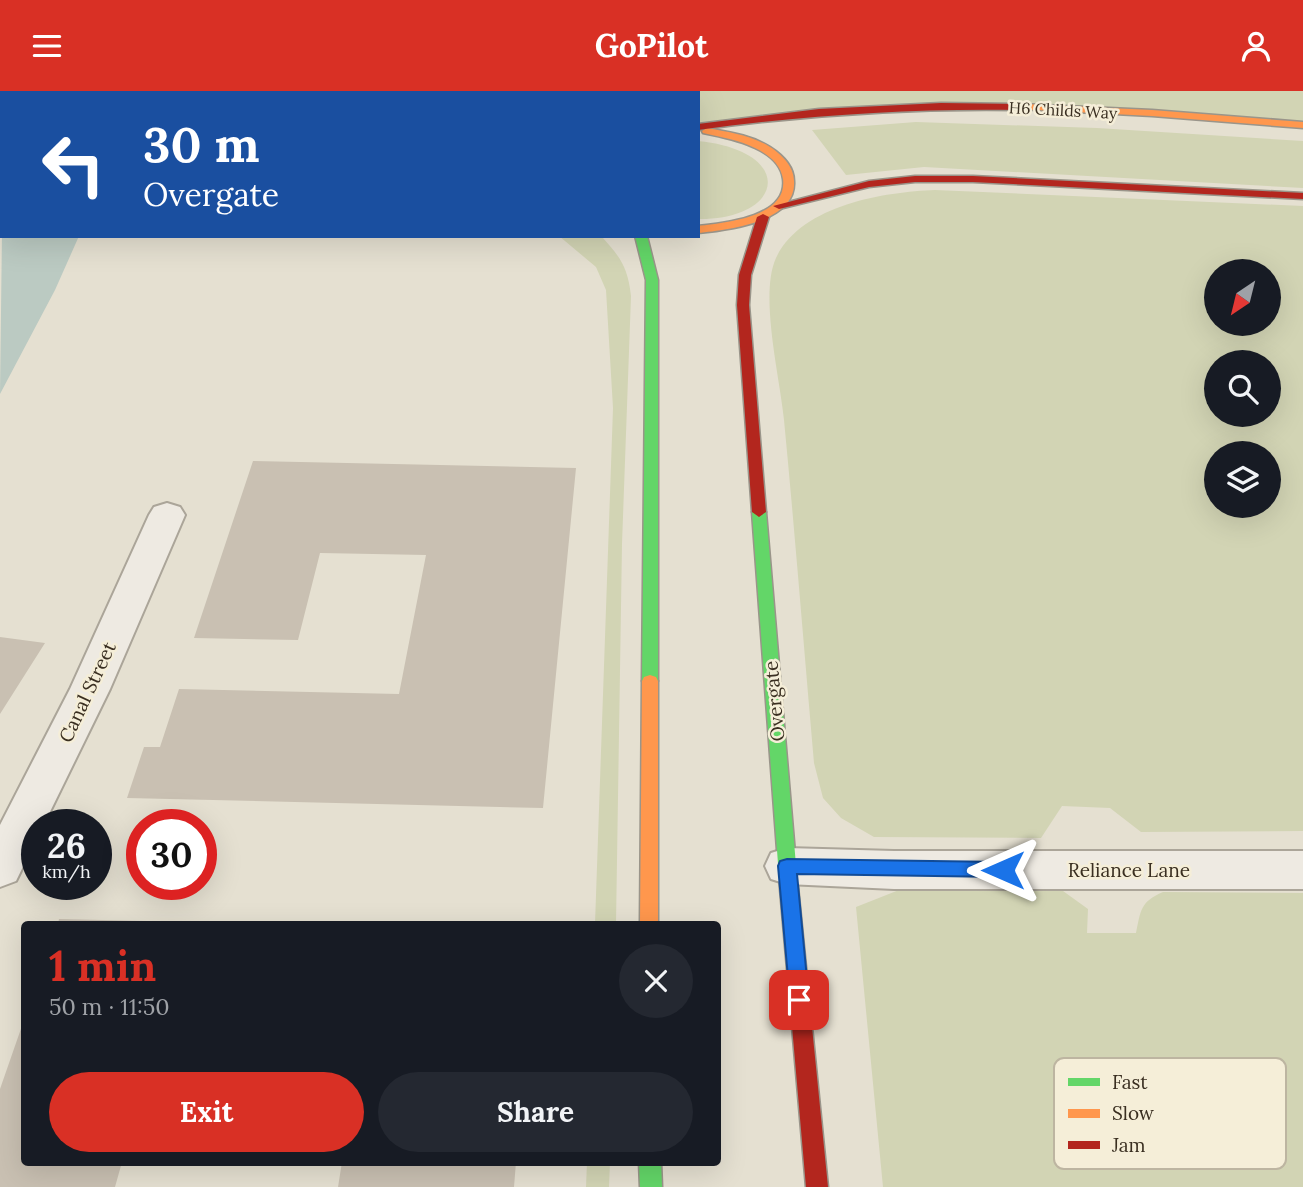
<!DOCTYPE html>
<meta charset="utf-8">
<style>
body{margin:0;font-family:Lora,serif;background:#242831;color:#f1f3f6;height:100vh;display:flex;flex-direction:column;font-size:26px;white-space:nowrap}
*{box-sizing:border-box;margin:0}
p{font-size:23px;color:#9ea1a6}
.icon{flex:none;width:38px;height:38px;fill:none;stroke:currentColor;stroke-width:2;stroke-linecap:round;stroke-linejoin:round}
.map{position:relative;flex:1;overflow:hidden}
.panel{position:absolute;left:21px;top:830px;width:700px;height:245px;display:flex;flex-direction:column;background:#171b24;border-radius:7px;box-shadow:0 7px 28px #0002}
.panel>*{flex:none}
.banner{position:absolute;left:0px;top:0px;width:700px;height:147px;box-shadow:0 7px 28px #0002;background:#1a4fa0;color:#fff;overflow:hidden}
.needle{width:46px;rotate:215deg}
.tools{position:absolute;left:1204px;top:168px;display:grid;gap:14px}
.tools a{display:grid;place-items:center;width:77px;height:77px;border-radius:50%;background:#171b24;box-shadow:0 7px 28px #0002;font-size:35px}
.speed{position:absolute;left:21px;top:718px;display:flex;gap:14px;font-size:35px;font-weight:700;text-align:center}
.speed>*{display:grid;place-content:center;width:91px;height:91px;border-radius:50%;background:#171b24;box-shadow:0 7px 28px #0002;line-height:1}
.speed small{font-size:18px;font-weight:400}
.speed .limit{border:10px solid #d22;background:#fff;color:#111}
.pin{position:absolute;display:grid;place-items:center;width:60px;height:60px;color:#fff;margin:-30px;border-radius:14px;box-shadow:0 4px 10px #0006}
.me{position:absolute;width:77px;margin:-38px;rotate:270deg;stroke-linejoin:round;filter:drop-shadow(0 0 5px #0008)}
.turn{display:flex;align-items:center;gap:24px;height:147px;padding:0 28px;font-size:32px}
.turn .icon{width:91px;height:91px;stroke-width:2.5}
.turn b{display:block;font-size:49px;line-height:60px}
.round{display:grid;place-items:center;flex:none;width:74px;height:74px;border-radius:37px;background:#242831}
.summary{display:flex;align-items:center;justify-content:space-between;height:119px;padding:0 28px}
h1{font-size:42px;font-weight:700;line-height:52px;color:#d93025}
.cta{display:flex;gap:14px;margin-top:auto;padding:14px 28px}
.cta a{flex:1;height:80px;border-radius:42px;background:#d93025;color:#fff;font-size:28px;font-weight:700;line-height:80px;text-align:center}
.cta a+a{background:#242831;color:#f1f3f6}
header{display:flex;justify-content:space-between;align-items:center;height:91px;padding:0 28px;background:#d93025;color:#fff;font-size:32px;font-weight:700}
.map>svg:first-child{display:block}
.green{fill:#d2d4b4;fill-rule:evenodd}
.water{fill:#bbcac2}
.building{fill:#c9c0b2}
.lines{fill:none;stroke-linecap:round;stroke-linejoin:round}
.street-casing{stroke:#aba599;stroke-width:4}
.fast-casing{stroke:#9a958a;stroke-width:3}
.slow-casing{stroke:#9a958a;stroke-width:3}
.jam-casing{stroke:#9a958a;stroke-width:3}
.path{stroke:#c6c2b9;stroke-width:3.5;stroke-dasharray:3.5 2.5;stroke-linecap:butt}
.street{fill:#eeeae2;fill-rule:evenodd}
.fast{fill:#63d668;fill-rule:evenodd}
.slow{fill:#ff974d;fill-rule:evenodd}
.jam{fill:#b3261e;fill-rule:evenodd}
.route{fill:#1a73e8;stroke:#114b97;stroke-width:2}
.labels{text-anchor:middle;stroke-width:5;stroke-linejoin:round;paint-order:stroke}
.far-street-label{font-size:16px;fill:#3a2f21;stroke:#f5eed8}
.street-label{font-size:19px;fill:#3a2f21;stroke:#f5eed8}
.key{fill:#f5eed8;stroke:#bdb5a1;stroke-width:2}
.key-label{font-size:19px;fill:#3a2f21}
</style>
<header><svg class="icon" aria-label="menu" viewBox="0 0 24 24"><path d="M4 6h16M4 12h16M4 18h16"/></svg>GoPilot<svg class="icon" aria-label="person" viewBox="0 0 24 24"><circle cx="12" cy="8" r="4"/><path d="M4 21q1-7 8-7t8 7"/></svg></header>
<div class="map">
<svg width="1303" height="1096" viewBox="0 0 1303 1096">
<rect width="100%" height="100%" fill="#e5e0d1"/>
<!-- green -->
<path class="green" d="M113,0h1190v34l-342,-20 -263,22v-34z
M916,31l181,6 206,13v47l-379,-21 -78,8 -34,-45z
M698,50c99,10 87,79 0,78z
M935,99l368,16v625l-162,1 -31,-24 -48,-2 -21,32 -167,-1 -33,-19 -18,-20 -9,-35c-10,-114 -19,-229 -30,-343 -4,-42 -25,-125 -8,-162 25,-53 108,-66 159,-68zM1216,180h53v53h-53zM1216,271h53v53h-53zM1216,362h53v53h-53z
M559,145l44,2c18,20 25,30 28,58l-9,248 -6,380h-21l18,-516 -7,-118 -10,-23z
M948,794l115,6 25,18 -1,24h49c5,-23 4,-31 27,-41l140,1v294h-420l-27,-280 43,-17z
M587,1071h23l-1,25h-23z"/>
<!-- water -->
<path class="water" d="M2,140v5h77l-24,54 -55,104z"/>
<!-- building -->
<path class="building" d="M253,370l323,7 -33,340 -416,-10 17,-51h16l19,-58 220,5 27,-139 -106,-2 -22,87 -104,-2z
M0,546l45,6 -45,71z
M59,828l131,3v2h-132z
M24,929v142h98l-7,25h-115v-98z
M342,1071h174l-2,25h-176z"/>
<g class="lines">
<defs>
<path id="street" d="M167,412l13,4 5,8 -75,174 -66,135h-7v14l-21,43 -16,6v-62l70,-136 79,-174 5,-8z
M787,757l107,3h409v38h-409l-107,-5 -16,-5 -6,-13 6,-13z"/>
<path id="fast" d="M635,145h12l11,44v401l-2,4h-12l-2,-4 4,-401z
M759,416l7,5 31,365 -3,5 -6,3 -6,-3 -3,-5 -27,-365z
M639,1071h22l1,25h-22z"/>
<path id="slow" d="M1022,13l130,6 151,12v6l-151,-12 -134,-7v-4z
M707,37c21,4 44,7 63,19 11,7 24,19 24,34 3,41 -66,49 -96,52v-7c27,-3 90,-9 85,-47 -2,-15 -15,-25 -28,-31 -16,-8 -34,-11 -52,-15l-1,-2z
M650,584l6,2 2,4v243h-18l2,-243 2,-4z"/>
<path id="jam" d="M941,12l81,1 5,3 -5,3c-109,-2 -216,5 -324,20v-6l121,-15z
M0,40h2v6h-2z
M915,85h58l330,17v6l-330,-17h-58l-46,5 -90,22 -6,-3 96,-25z
M0,99h2v6h-2z
M763,123l6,3 -18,58 -2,30 17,207 -7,5 -7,-5 -15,-207 2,-30 18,-58z
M788,778l6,3 3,5 31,310h-22l-27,-310 3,-5z"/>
</defs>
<!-- street casing -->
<use href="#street" class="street-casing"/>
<!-- fast casing -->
<use href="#fast" class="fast-casing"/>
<!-- slow casing -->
<use href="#slow" class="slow-casing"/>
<!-- jam casing -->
<use href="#jam" class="jam-casing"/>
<!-- path -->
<path class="path" d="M332,2l15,-2"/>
<!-- street -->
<use href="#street" class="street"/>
<!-- fast -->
<use href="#fast" class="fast"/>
<!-- slow -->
<use href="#slow" class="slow"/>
<!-- jam -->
<use href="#jam" class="jam"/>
</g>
<!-- route -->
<path class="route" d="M787,768l216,3 7,2 2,6 -2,5 -7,2 -206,-3 12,126 -3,6 -7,3 -7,-3 -2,-6 -12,-134 2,-5z"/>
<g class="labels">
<!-- far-street labels -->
<g class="far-street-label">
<text transform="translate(1063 19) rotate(3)" y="6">H6 Childs Way</text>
</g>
<!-- street labels -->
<g class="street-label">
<text transform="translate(87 601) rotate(-65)" y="7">Canal Street</text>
<text transform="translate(774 610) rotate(-95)" y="7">Overgate</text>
<text x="1129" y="786">Reliance Lane</text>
</g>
</g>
<!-- legend -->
<rect x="1054" y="967" width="232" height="111" rx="10" class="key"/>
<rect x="1068" y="987" width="32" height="8" fill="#63d668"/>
<rect x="1068" y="1018" width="32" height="9" fill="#ff974d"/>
<rect x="1068" y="1050" width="32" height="8" fill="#b3261e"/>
<g class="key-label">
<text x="1112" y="998">Fast</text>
<text x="1112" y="1029">Slow</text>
<text x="1112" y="1061">Jam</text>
</g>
</svg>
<div class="tools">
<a><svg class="needle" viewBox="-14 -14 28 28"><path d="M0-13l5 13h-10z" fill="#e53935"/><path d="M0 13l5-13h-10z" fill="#9ea1a6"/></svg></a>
<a><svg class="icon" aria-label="search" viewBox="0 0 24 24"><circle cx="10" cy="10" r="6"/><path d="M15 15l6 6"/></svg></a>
<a><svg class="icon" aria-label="layers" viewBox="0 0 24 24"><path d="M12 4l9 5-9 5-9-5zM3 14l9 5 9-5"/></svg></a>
</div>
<div class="speed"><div>26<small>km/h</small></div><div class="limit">30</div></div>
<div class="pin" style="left:799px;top:909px;background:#d93025"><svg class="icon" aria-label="arrive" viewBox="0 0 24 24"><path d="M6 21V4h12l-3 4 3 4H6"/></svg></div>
<svg class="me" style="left:1003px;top:779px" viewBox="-20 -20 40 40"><path d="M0-17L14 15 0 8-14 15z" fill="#1a73e8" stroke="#fff" stroke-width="4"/></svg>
<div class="banner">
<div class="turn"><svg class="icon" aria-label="left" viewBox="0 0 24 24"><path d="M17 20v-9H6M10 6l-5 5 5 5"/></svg><div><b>30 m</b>Overgate</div></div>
</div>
<section class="panel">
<div class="summary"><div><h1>1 min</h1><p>50 m · 11:50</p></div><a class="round"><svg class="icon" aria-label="close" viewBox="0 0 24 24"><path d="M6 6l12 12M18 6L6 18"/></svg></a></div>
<div class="cta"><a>Exit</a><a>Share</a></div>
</section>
</div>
